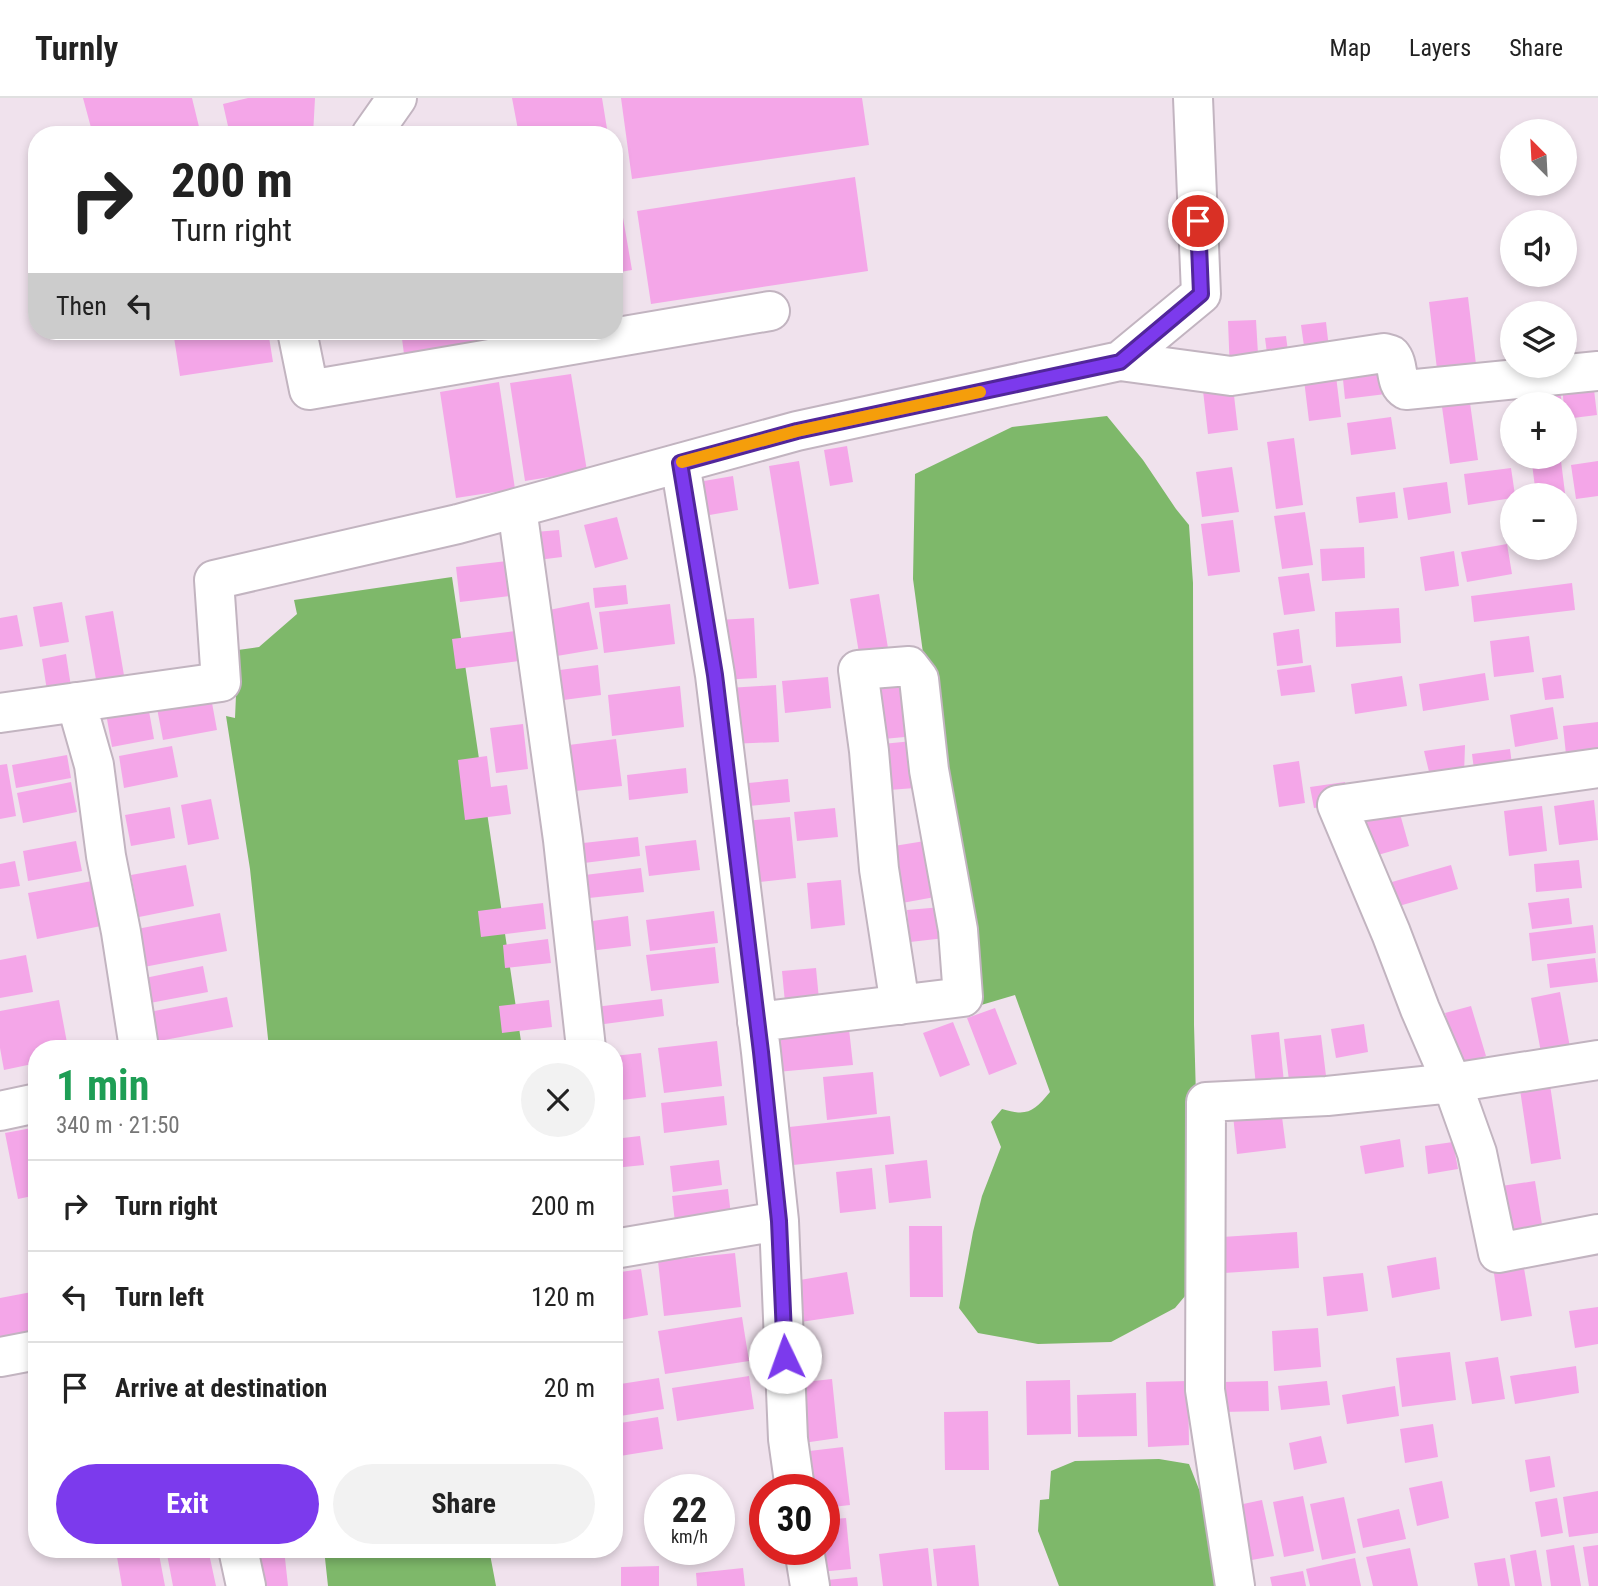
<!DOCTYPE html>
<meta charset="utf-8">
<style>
body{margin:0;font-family:"Roboto Condensed",sans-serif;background:#f2f2f2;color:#222;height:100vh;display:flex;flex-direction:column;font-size:26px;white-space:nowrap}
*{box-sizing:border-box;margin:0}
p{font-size:23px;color:#767676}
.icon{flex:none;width:38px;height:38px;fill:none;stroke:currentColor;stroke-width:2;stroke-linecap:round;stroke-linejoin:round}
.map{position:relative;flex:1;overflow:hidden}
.panel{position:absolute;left:28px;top:942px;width:595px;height:518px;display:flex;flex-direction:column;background:#fff;border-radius:28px;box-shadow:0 4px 10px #0003}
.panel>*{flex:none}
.top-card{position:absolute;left:28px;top:28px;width:595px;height:214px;border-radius:28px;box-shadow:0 4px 10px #0003;background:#fff;color:#222;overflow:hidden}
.needle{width:46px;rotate:336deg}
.buttons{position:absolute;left:1500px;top:21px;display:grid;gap:14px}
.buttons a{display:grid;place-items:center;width:77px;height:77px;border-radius:50%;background:#fff;box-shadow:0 4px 10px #0003;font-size:35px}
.speed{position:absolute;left:644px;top:1376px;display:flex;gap:14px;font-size:35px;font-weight:700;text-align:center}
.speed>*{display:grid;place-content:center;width:91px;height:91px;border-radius:50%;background:#fff;box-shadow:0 4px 10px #0003;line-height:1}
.speed small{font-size:18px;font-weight:400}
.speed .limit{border:10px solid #d22;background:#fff;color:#111}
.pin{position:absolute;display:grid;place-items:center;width:60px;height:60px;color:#fff;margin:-30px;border:4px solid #fff;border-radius:50%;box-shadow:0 2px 7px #0007}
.me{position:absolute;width:77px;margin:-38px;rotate:357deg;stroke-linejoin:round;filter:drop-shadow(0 0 5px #0008)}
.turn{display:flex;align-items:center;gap:24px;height:147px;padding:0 28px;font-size:32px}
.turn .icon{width:91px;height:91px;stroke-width:2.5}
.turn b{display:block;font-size:49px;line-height:60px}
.then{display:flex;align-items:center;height:66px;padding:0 28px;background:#0003;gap:14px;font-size:26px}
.round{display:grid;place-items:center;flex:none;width:74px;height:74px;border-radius:37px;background:#f2f2f2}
.headline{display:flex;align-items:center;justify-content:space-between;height:119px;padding:0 28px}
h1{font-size:42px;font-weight:700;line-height:52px;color:#1e9e55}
.button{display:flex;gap:14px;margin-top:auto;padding:14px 28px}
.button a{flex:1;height:80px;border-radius:42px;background:#7c3aed;color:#fff;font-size:28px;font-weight:700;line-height:80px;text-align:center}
.button a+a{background:#f2f2f2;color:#222}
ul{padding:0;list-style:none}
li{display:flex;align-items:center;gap:21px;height:91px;padding:0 28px;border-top:2px solid #e0e0e0}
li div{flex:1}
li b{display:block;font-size:26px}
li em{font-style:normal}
header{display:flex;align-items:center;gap:42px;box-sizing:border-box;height:98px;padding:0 35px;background:#fff;border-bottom:2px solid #e0e0e0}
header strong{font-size:33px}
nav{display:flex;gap:38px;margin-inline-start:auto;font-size:24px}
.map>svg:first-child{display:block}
.water{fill:#7eb86a}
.building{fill:#f4a6e8}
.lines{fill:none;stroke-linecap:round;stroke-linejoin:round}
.minor-casing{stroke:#c2b4c0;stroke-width:42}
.minor{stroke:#fff;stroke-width:38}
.route-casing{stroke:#51269a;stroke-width:18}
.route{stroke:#7c3aed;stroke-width:12}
.slow{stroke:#f59e0b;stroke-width:12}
</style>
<header>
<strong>Turnly</strong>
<nav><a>Map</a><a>Layers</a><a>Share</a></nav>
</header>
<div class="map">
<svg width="1598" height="1488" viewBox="0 0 1598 1488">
<rect width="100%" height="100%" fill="#f0e2ed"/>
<!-- water -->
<path class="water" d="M1107,318l36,44 33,49 13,16 4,58 1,442 7,252 -26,31 -64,34 -73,2 -60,-11 -19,-25 14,-76 9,-36 19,-49 -10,-25 11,-13c26,8 32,2 48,-17l-35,-97 -44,13 -58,-429 2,-105 97,-47z
M452,479l70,471h-253l-19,-179 -24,-153 9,2 3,-68 21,-3 38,-33 -3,-14z
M1159,1361l30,5 17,43 17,79h-164l-21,-55 2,-31 9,-1 2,-28 24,-10z
M324,1451h165l7,37h-168z"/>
<!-- building -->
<path class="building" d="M83,0h109l9,37h-108z
M248,0h67l-2,37h-83l-7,-31z
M512,0h90l6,37h-89z
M621,0h241l7,47 -237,34z
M502,29l1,8h-35l-1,-2z
M614,79h2l16,93 -18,3z
M855,79l13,94 -217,33 -14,-93z
M1468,199l10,84 -39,5 -10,-84z
M1256,222l3,51 -29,2 -2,-52z
M1326,224l4,35 -24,3 -5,-35z
M173,233h95l5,31 -93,14z
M401,233h141l-137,31z
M1286,238l4,31 -21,2 -4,-31z
M1391,266l3,29 -49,6 -3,-29z
M571,276l16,97 -62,10 -15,-98z
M1336,278l5,41 -32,4 -5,-41z
M1232,280l6,52 -30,4 -6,-52z
M1593,283l4,34 -32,4 -3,-34z
M499,284l16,107 -59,9 -16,-106z
M1559,286l3,20h-38l-1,-16z
M1470,305l8,57 -28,4 -8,-57z
M1391,319l5,32 -45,6 -4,-32z
M1294,340l9,67 -27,4 -9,-67z
M847,348l6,36 -23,4 -6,-36z
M799,363l20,123 -30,5 -20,-123z
M1561,363l4,32 -29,2 -4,-31z
M1598,363v35l-22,3 -5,-34z
M1232,369l7,45 -37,5 -6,-45z
M1511,370l4,27h-3v3l-44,7 -4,-31z
M733,378l5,34 -34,6 -6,-34z
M1447,384l4,31 -43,7 -5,-32z
M1395,394l3,26 -39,5 -3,-26z
M1305,414l8,53 -31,4 -8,-53z
M617,419l11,42 -33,9 -11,-43z
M1233,422l7,52 -32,4 -7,-52z
M559,432l3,27 -24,3 -3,-28z
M1507,446l5,30 -45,8 -6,-30z
M1364,449l1,31 -43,3 -2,-32z
M1454,453l5,35 -34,5 -5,-34z
M507,463l4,35 -51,6 -4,-35z
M1309,475l6,38 -31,4 -6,-38z
M1572,485l3,27 -101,12 -3,-26z
M626,487l2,19 -33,4 -2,-20z
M879,496l11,66 -29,5 -11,-66z
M62,504l7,40 -29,5 -7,-40z
M589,504l9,47 -41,7 -8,-46z
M670,506l5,40 -71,9 -5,-41z
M1399,510l2,35 -65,4 -1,-35z
M113,513l13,76 -28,4 -13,-75z
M17,517l6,31 -23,4v-32z
M754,520l3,60 -36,2 -3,-60z
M1299,531l4,34 -26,3 -4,-33z
M515,533l4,30 -63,8 -4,-30z
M1529,538l5,36 -40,5 -4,-36z
M66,556l6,39 -24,4 -6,-38z
M598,567l3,30 -45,6 -4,-30z
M1311,567l4,27 -34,4 -4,-26z
M1485,575l4,27 -66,11 -4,-27z
M1561,577l3,23 -19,2 -3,-22z
M1402,578l5,30 -52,8 -4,-30z
M828,579l3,31 -46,5 -3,-32z
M910,580l5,58 -42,4 -5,-59z
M776,587l3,57 -49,2 -2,-56z
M680,588l4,41 -72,9 -4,-41z
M210,594l7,38 -54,10 -7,-37z
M147,602l7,39 -42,8 -7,-39z
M1553,609l5,32 -43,8 -5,-32z
M1598,624v38l-31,4 -4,-38z
M523,626l5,45 -32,4 -6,-45z
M616,641l6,47 -56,6 -5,-46z
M923,642l5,47 -52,4 -4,-46z
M1465,647l-1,30 -33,5 -7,-29z
M172,648l6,31 -54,11 -5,-32z
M1510,651l3,23 -38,5 -3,-23z
M67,657l4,23 -55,10 -4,-23z
M487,658l4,31 16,-2 4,29 -46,6 -7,-60z
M1299,663l6,42 -26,4 -6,-42z
M7,666l9,52 -16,3v-54z
M686,670l2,25 -59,7 -2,-25z
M788,681l2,23 -50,5 -2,-23z
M71,684l6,30 -54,11 -6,-30z
M1345,684l3,22 -34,4 -4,-21z
M211,701l8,40 -31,6 -7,-40z
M1594,702l4,40 -39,5 -5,-39z
M1397,705l12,43 -38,11 -12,-42z
M1542,708l5,45 -38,5 -5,-45z
M170,709l5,31 -44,8 -6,-31z
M835,710l3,29 -41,4 -3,-29z
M790,719l6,61 -45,5 -6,-62z
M638,739l2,19 -64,8 -2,-20z
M937,741l9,56 -44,8 -8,-57z
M696,742l4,30 -51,6 -4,-30z
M76,743l6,30 -54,10 -5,-30z
M1579,762l3,28 -46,4 -2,-28z
M15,763l5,25 -20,3v-25z
M186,767l8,41 -55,11 -8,-42z
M1451,767l7,24 -66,19 -7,-24z
M641,770l3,24 -64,7 -3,-23z
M841,782l4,45 -34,4 -4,-46z
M92,783l9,45 -64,13 -9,-46z
M1569,800l3,26 -40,5 -4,-26z
M543,805l3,26 -65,8 -3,-26z
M942,809l3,31 -35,4 -3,-32z
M714,813l4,32 -68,8 -4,-31z
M220,815l7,38 -83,16 -7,-38z
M628,818l3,30 -42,5 -4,-29z
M1593,827l3,28 -64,8 -3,-28z
M548,841l3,24 -46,5 -2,-23z
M715,849l4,36 -68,8 -5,-36z
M26,857l7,37 -33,6v-38z
M1595,860l3,24 -48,6 -3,-24z
M203,868l5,26 -58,11 -5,-25z
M816,870l4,42 -34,3 -4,-42z
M1560,894l11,61 -29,5 -11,-60z
M227,899l6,30 -79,15 -5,-30z
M662,901l2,17 -67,9 -2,-18z
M59,902l9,48h-31v15l-33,7 -4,-22v-37z
M549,902l3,27 -50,6 -3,-27z
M1471,908l15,50 -25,8 -16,-51z
M995,910l22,56 -28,11 -22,-57z
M953,924l17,43 -30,12 -17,-44z
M1364,926l4,28 -32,6 -5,-29z
M849,931l4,36 -76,7 -3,-35z
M1279,934l5,51 -28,3 -5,-51z
M1321,937l6,49 -37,5 -6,-50z
M717,943l5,45 -58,7 -6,-45z
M641,955l5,44 -32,4v-45z
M873,974l4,42 -50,6 -4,-43z
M1549,980l12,81 -30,5 -12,-81z
M724,998l3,29 -63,8 -3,-30z
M1281,1011l5,39 -49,6 -4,-39z
M890,1018l4,38 -110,12 -4,-38z
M37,1029v68l-19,4 -13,-66z
M640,1038l4,29 -30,3v-29z
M1400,1041l4,28 -39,7 -5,-28z
M1453,1044l5,27 -30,5 -3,-28z
M719,1062l3,25 -49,7 -3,-26z
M927,1062l4,38 -42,5 -4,-38z
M872,1070l4,41 -36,4 -4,-41z
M1535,1083l9,56 -41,7 -8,-57z
M728,1091l4,35 -56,7 -4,-35z
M909,1128h33l1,71h-33z
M1297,1134l2,36 -75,5 -2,-36z
M735,1155l6,54 -77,9 -6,-55z
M1436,1159l4,32 -48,9 -5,-32z
M1523,1164l9,54 -31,5 -8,-54z
M641,1171l7,46 -34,6v-48z
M847,1174l7,42 -60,9 -6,-41z
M1363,1175l5,38 -41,5 -4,-39z
M37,1193v41l-37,7v-41z
M1598,1209v37l-23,4 -6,-37z
M742,1219l7,44 -84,13 -7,-43z
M1318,1230l3,39 -47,4 -2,-40z
M1450,1254l6,48 -54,7 -6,-49z
M1498,1259l7,42 -33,5 -7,-42z
M1576,1268l3,27 -64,11 -5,-28z
M749,1278l5,33 -77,12 -5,-33z
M659,1280l5,31 -50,8v-32z
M832,1281l6,59 -35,5 -7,-60z
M1070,1282l1,54 -44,1 -1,-54z
M1188,1283l1,64 -41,2 -2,-65z
M1268,1283l1,30 -47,1 -1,-30z
M1327,1283l3,24 -49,5 -3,-24z
M1395,1288l4,30 -52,8 -5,-29z
M1136,1295l1,43 -59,1 -1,-42z
M988,1313l1,59h-44l-1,-58z
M37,1317v35h-1l-7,-33z
M658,1319l5,32 -49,8v-33z
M1433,1326l5,33 -33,6 -5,-34z
M1321,1338l6,27 -33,7 -5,-27z
M843,1349l7,58 -26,3v-19h-19l-4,-37z
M1550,1358l5,31 -25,5 -5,-32z
M1442,1383l7,37 -32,8 -8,-38z
M1598,1393v42l-29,4 -6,-40z
M1303,1398l11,55 -30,6 -11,-55z
M1344,1399l12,56 -34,7 -12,-56z
M1557,1400l6,35 -22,4 -6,-35z
M1262,1402l12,56 -33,6 -12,-55z
M1399,1411l7,30 -43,9 -6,-29z
M846,1420l5,51 -42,4 -3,-24h18v-29z
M975,1447l4,41h-42l-4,-37z
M1574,1447l7,41h-30l-5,-36z
M1598,1447v41h-9l-6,-39z
M928,1450l4,38h-49l-4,-32z
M1410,1450l8,38h-45l-7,-29z
M158,1451l7,37h-43l-5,-29z
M166,1451h42l8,37h-43z
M256,1451h28l4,37h-27z
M1536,1452l6,36h-27l-5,-31z
M1355,1460l6,28h-51l-4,-17z
M1505,1460l5,28h-32l-4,-23z
M659,1468v20h-38v-19z
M743,1470l2,18h-48l-1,-13z
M1303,1473l3,15h-34l-2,-9z
M857,1479l1,9h-41v-5z"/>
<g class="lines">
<defs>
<path id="minor" d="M371,37l26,-37
M297,233l12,59 461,-79
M1120,263l81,-67 -8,-196
M680,365l35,212 46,377 18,169 9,218 7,50
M517,410l46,332 23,208
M76,604l18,63 12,91 15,76 18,116
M0,615l221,-31 -7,-102 244,-56 339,-93 323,-70 111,15 153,-23 7,2c9,10 3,28 15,35l192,-19
M1598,670l-261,37 54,128 29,76 32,74 25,70 21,100 100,-19
M757,924l206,-25 -5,-67 -29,-160 -10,-91 -10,-13 -51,4 11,81 10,118 21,136
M0,1013l37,-8
M614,1151l165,-28
M0,1259l37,-7
M238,1451l8,37
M804,1451l6,37
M1235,1488l-30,-196 1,-288 121,-6 125,-13 146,-23"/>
</defs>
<!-- minor casing -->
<use href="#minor" class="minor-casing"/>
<!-- minor -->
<use href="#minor" class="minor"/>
</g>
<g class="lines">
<defs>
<path id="route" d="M785,1259l-6,-136 -18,-169 -46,-377 -35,-212 117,-32 323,-69 81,-68 -3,-73"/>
</defs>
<!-- route casing -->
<use href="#route" class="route-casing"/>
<!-- route -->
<use href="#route" class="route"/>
<!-- slow -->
<path class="slow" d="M682,364l115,-31 183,-39"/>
</g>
</svg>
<div class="buttons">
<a><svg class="needle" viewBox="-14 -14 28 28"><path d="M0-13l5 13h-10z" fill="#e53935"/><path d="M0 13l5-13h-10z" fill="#767676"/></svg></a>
<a><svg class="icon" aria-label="sound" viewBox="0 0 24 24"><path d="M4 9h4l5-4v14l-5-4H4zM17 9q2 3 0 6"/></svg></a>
<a><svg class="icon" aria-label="layers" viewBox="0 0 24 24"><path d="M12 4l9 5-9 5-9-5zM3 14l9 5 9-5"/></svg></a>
<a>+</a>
<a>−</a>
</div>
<div class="speed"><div>22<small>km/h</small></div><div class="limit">30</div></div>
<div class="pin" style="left:1198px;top:123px;background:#d93025"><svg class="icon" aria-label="arrive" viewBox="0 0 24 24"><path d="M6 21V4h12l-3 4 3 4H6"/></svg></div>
<svg class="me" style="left:785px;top:1259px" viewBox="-20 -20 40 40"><circle r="19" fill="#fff"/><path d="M0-13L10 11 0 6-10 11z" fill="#7c3aed"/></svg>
<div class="top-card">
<div class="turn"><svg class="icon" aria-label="right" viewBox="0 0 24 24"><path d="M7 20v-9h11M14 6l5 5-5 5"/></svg><div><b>200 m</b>Turn right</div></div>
<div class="then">Then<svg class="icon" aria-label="left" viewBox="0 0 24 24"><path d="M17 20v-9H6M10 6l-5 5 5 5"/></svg></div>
</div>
<section class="panel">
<div class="headline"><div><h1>1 min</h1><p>340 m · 21:50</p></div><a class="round"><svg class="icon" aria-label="close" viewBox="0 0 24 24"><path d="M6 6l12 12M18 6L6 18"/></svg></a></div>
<ul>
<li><svg class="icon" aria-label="right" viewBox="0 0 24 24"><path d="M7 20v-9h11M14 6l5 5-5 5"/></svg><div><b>Turn right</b></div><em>200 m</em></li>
<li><svg class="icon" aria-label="left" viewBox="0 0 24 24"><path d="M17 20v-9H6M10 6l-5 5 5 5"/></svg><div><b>Turn left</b></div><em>120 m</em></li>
<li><svg class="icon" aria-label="arrive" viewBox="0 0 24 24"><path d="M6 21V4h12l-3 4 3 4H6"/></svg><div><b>Arrive at destination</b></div><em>20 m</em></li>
</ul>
<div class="button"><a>Exit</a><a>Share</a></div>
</section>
</div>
